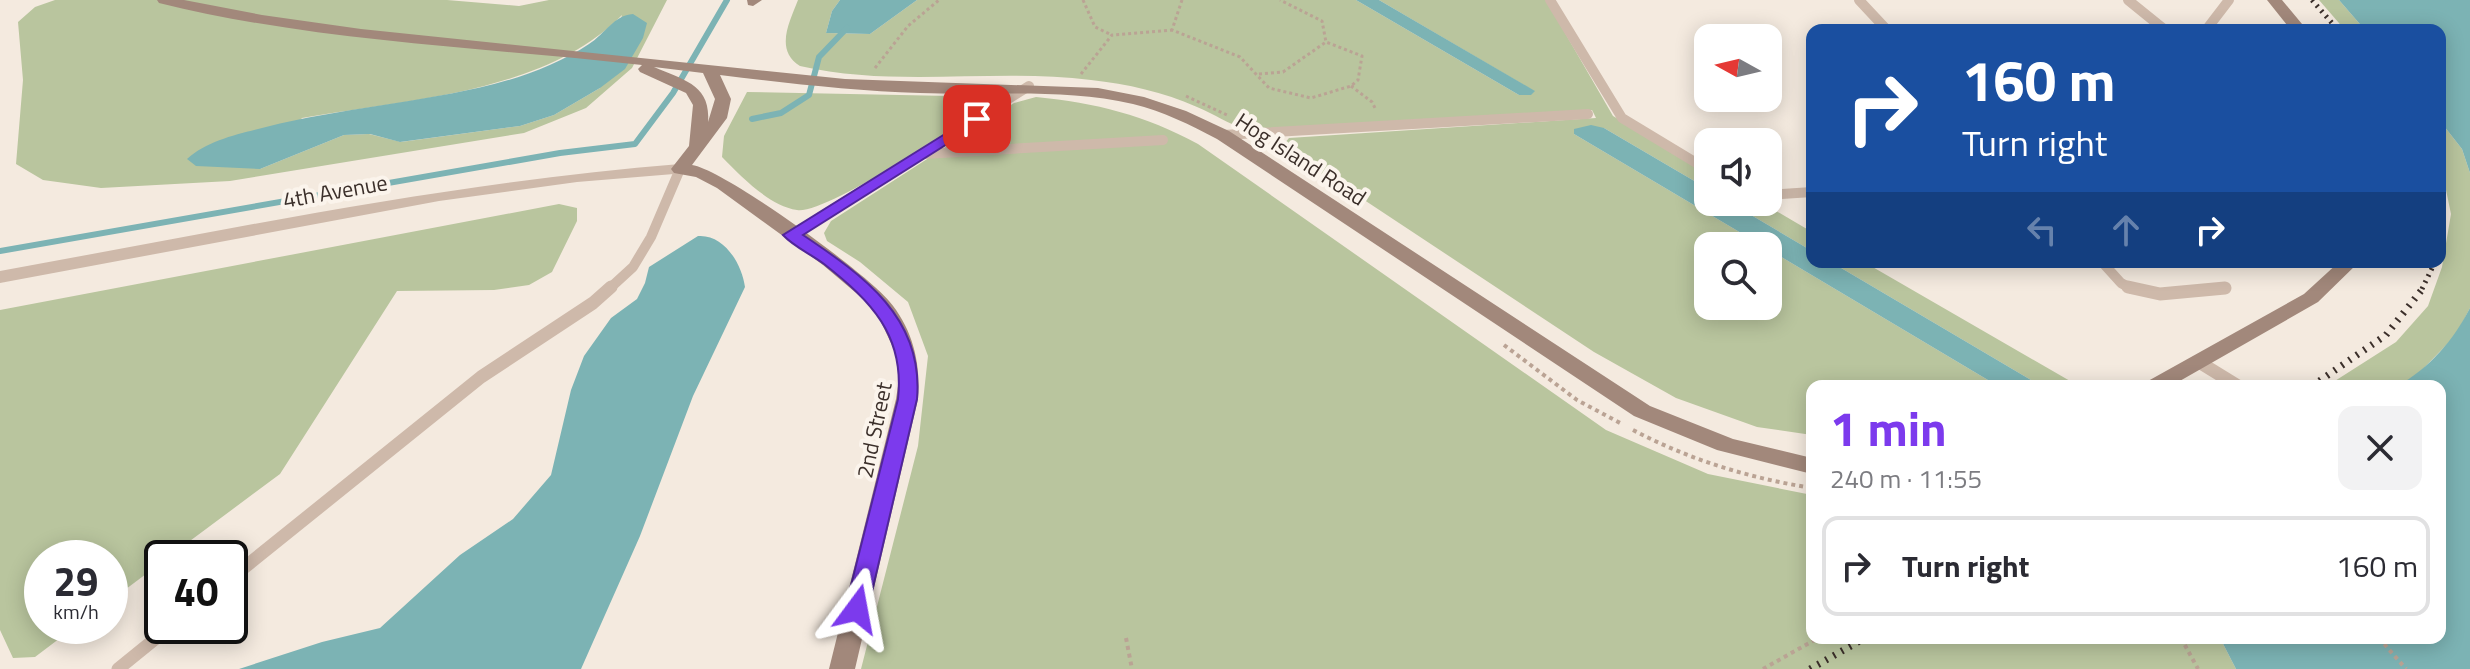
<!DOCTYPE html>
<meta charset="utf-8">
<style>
body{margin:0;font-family:"Titillium Web",sans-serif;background:#f2f2f3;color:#2b2b33;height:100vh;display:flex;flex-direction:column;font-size:30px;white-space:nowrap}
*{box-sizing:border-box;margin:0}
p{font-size:26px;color:#7c7c81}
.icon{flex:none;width:44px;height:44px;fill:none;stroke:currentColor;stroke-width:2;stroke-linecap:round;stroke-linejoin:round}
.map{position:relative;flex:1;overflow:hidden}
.panel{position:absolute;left:1806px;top:380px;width:640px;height:264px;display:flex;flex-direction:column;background:#fff;border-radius:16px;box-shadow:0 4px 20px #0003}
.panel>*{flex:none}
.top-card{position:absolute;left:1806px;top:24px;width:640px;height:244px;border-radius:16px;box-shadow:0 4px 20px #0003;background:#1a4fa0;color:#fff;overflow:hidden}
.needle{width:52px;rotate:278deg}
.buttons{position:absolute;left:1694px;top:24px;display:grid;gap:16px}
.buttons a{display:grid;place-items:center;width:88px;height:88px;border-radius:16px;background:#fff;box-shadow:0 4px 20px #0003;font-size:40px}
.speed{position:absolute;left:24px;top:540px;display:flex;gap:16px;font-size:40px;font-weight:700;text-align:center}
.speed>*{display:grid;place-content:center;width:104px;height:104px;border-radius:50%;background:#fff;box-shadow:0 4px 20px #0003;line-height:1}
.speed small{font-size:20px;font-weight:400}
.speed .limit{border:4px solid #111;border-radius:12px;background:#fff;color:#111}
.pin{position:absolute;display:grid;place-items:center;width:68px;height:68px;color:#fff;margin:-34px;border-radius:16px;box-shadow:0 4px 12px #0006}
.me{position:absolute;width:88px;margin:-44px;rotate:13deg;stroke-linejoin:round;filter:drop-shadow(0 0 6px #0008)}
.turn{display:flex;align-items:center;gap:28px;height:168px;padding:0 24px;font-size:36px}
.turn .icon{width:104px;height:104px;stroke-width:2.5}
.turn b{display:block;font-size:56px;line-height:68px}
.lanes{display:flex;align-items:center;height:76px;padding:0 24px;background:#0003;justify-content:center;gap:40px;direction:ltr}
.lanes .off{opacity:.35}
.round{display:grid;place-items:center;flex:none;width:84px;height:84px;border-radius:16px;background:#f2f2f3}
.overview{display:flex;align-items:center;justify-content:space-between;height:136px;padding:0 24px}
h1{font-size:48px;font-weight:700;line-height:60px;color:#7c3aed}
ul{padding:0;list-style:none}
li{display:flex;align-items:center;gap:24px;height:100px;margin:0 16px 12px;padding:0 8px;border:4px solid #e1e1e2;border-radius:16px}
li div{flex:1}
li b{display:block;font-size:30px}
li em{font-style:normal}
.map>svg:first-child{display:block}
.green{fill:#b9c59e;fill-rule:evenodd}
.water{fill:#7cb3b4}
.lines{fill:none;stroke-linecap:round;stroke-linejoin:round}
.stream{stroke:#7cb3b4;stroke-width:6}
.path-far1{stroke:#baa394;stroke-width:3;stroke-dasharray:3 3;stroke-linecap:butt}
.path{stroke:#baa394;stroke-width:4;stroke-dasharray:4 4;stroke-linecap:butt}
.lane-far1{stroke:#ceb9aa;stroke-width:10}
.lane{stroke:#ceb9aa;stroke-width:13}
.street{fill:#ceb9aa;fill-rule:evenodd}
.secondary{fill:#a2887b;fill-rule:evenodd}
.rail-far1{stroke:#3b2f2a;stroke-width:5;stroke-dasharray:2 5;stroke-linecap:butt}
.rail{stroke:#3b2f2a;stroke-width:7;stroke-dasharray:2 7;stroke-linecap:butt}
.route{fill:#7c3aed;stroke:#51269a;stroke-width:2}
.labels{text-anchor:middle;stroke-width:8;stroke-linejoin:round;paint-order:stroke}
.street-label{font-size:22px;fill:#3b2f2a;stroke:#fbf4ec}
</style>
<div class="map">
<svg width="2470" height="669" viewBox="0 0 2470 669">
<rect width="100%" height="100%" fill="#f4eadf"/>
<!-- green -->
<path class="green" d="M55,0h392l72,6 30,-6h118l-35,68 -46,40 -62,25 -294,48 -129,7 -58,-8 -27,-16 7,-84 -5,-58 17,-15zM622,15l-22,73 -46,27 -34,11 -119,16 -32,-8 -25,1 -84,34 42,-51c103,-18 244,-25 320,-103z
M798,0h42l-8,11 -6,22 44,1 47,-34h439l163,95 15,-4 -155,-91h167l67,116 95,55v18l-104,-61 -30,6 189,112h-55v60h60v-57l230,137h-186v49l-55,-8 -81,-29 -82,-46 -260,-172 -45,-23 -5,-13 5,-6 307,-20 -4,-8 -346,20c-17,-6 -32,-16 -49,-23 -33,-15 -70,-23 -106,-27 -96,-12 -196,8 -291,-14 -26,-16 -10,-45 -2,-66z
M2319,0h20l26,30h-20z
M747,92l253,5c-31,22 -173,118 -203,113 -29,-5 -55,-33 -75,-53l2,-21z
M1036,97c60,6 109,18 162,47l408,286 102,44 104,21v143h408l16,31h-1375l57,-223 10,-90 -20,-54 -48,-40 -33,-21 -3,-8 7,-12 183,-118z
M2440,121l22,28 8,24v135l-14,27 -38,39 -20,12h-71l69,-44 32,-36 14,-39 9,-53 -11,-53z
M1729,202h32l51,30v19z
M559,204l18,4v13l-25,51 -23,13 -35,5 -97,1 -117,183 -113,84h-5v4l-52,39v-43h-68v68h34l-41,31 -22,1 -13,-28v-320z
M1831,262h33l213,123 -36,1z"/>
<!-- water -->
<path class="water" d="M840,0h77l-47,34 -44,-1 6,-22z
M1356,0h23l156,91 -4,4h-12z
M2339,0h131v173l-8,-24 -22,-28v-91h-75z
M633,14l14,9 -4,15 -18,31 -25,19 -46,27 -34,11 -120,16 -30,-8 -26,1 -84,34 -64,-3 -9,-7c21,-19 52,-25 79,-32 75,-19 153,-24 228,-43 32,-8 68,-22 95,-40 16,-10 25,-29 44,-30z
M1591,125l13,3 104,61v13h21l83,49v11h19l210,124h-43l-230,-137v-3h-5l-189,-112v-5z
M698,236c26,-2 44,28 47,51l-52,109 -53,140 -59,133h-342l83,-27 58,-14 80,-73 53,-36 38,-44 20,-85 13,-34 27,-38 26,-19 8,-16 4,-16z
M2470,308v361h-234l-16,-31h220v-252h-42c32,-19 55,-45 72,-78z"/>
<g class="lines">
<!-- stream -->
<path class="stream" d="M752,119l29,-6 28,-18 10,-38 28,-29
M0,251l560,-98 75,-9 38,-51 54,-93"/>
<!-- path-far1 -->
<path class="path-far1" d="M1083,0l12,27 17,8
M1182,0l-10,30 68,27 29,31 42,10 40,-12 7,-6 4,-24 -36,-14 -4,-21 -42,-21
M875,68l33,-42 31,-26
M1081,74l31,-39 60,-5
M1259,74l24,-2 43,-30
M1351,86l21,16 4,8
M1186,96l43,20"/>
<!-- path -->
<path class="path" d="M1504,345l73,55 45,24
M1633,430c57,30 116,48 179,58
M1126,638l6,31
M2181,638l17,31
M2379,638l27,31
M1763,669l55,-31"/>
<!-- lane-far1 -->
<path class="lane-far1" d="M1550,0l72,118 86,52
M1859,0l28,30
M2128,0l37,30
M2206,30l23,-30
M1223,135l365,-21
M924,154l239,-14
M1768,195l44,-3
M792,235l237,-149
M2102,262l19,21 11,6
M609,289l24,-22 18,-30 29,-68
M2218,289l7,-1"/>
<!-- lane -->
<path class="lane" d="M2128,287l32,7 65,-6
M2199,362l39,24
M230,579l251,-202 112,-74 18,-16
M118,669l53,-43"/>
<!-- street -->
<path class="street" d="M680,164l9,5 -3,4 -109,9 -138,19 -439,82v-12c226,-41 451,-89 680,-107z"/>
<!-- secondary -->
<path class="secondary" d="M157,0h27l78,15 99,14 484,50 253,9 46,9 42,14 43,20 421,275 83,33 79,19v16l-95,-24 -83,-34 -417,-277c-27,-14 -54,-28 -84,-35 -70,-16 -142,-8 -213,-11 -67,-2 -134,-10 -200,-18l11,24 -4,19 -35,47c33,5 173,107 197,136 24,28 32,63 29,98l-63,270h-26l67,-270 4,-26 -3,-17 -22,-47 -52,-44 -106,-77 -21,-11 -22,-4 -3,-4 18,-23 4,-41 -7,-12 -46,-21 -2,-3 4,-4c-161,-18 -325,-23 -483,-62zM654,67l49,6 12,26 -7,23c3,-38 -25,-42 -54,-55z
M747,0h15l-9,6 -5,-1z
M2267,0h15l25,30h-16z
M2339,262h20l-41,40 -147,84h-26l3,-5 156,-87z"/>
<!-- rail-far1 -->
<path class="rail-far1" d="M2312,0l26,30
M2440,205v38
M2422,289l13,-27"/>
<!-- rail -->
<path class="rail" d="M2312,386l74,-51 38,-48
M1810,669l55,-31"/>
</g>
<!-- route -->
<path class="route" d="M977,114l5,2v6l-179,113c61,41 121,83 114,164l-49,210 -4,6 -7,3 -8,-3 -4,-6 53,-210c7,-64 -27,-98 -74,-135 -13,-10 -30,-17 -41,-29z"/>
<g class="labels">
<!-- street labels -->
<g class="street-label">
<text transform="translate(1301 159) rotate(33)" y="8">Hog Island Road</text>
<text transform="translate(335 191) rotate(-10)" y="8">4th Avenue</text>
<text transform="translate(874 430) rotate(-78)" y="8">2nd Street</text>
</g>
</g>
</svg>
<div class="buttons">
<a><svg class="needle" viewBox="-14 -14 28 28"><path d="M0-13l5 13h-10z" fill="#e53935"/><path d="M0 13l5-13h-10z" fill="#7c7c81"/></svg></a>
<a><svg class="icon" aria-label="sound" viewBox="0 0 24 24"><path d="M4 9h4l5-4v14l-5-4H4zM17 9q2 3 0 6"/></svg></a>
<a><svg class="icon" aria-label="search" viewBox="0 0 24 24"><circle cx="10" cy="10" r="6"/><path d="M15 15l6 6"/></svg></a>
</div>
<div class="speed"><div>29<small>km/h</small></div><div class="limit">40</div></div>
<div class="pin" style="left:977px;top:119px;background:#d93025"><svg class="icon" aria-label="arrive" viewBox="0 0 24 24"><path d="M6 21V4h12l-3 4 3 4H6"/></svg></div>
<svg class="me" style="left:857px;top:609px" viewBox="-20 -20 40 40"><path d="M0-17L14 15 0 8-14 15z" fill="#7c3aed" stroke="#fff" stroke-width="4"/></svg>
<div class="top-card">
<div class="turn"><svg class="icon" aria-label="right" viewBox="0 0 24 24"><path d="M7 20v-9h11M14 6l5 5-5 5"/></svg><div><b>160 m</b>Turn right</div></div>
<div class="lanes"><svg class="icon off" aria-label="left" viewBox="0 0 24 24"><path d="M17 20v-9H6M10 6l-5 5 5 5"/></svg><svg class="icon off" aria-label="ahead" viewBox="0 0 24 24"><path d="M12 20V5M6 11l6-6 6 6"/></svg><svg class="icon" aria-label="right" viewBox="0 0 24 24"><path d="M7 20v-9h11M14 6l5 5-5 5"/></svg></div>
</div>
<section class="panel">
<div class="overview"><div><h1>1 min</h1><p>240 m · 11:55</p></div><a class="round"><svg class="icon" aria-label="close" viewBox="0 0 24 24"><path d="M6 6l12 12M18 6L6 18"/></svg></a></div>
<ul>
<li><svg class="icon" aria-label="right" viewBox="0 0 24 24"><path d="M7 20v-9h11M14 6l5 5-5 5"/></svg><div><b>Turn right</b></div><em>160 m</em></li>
</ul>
</section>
</div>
